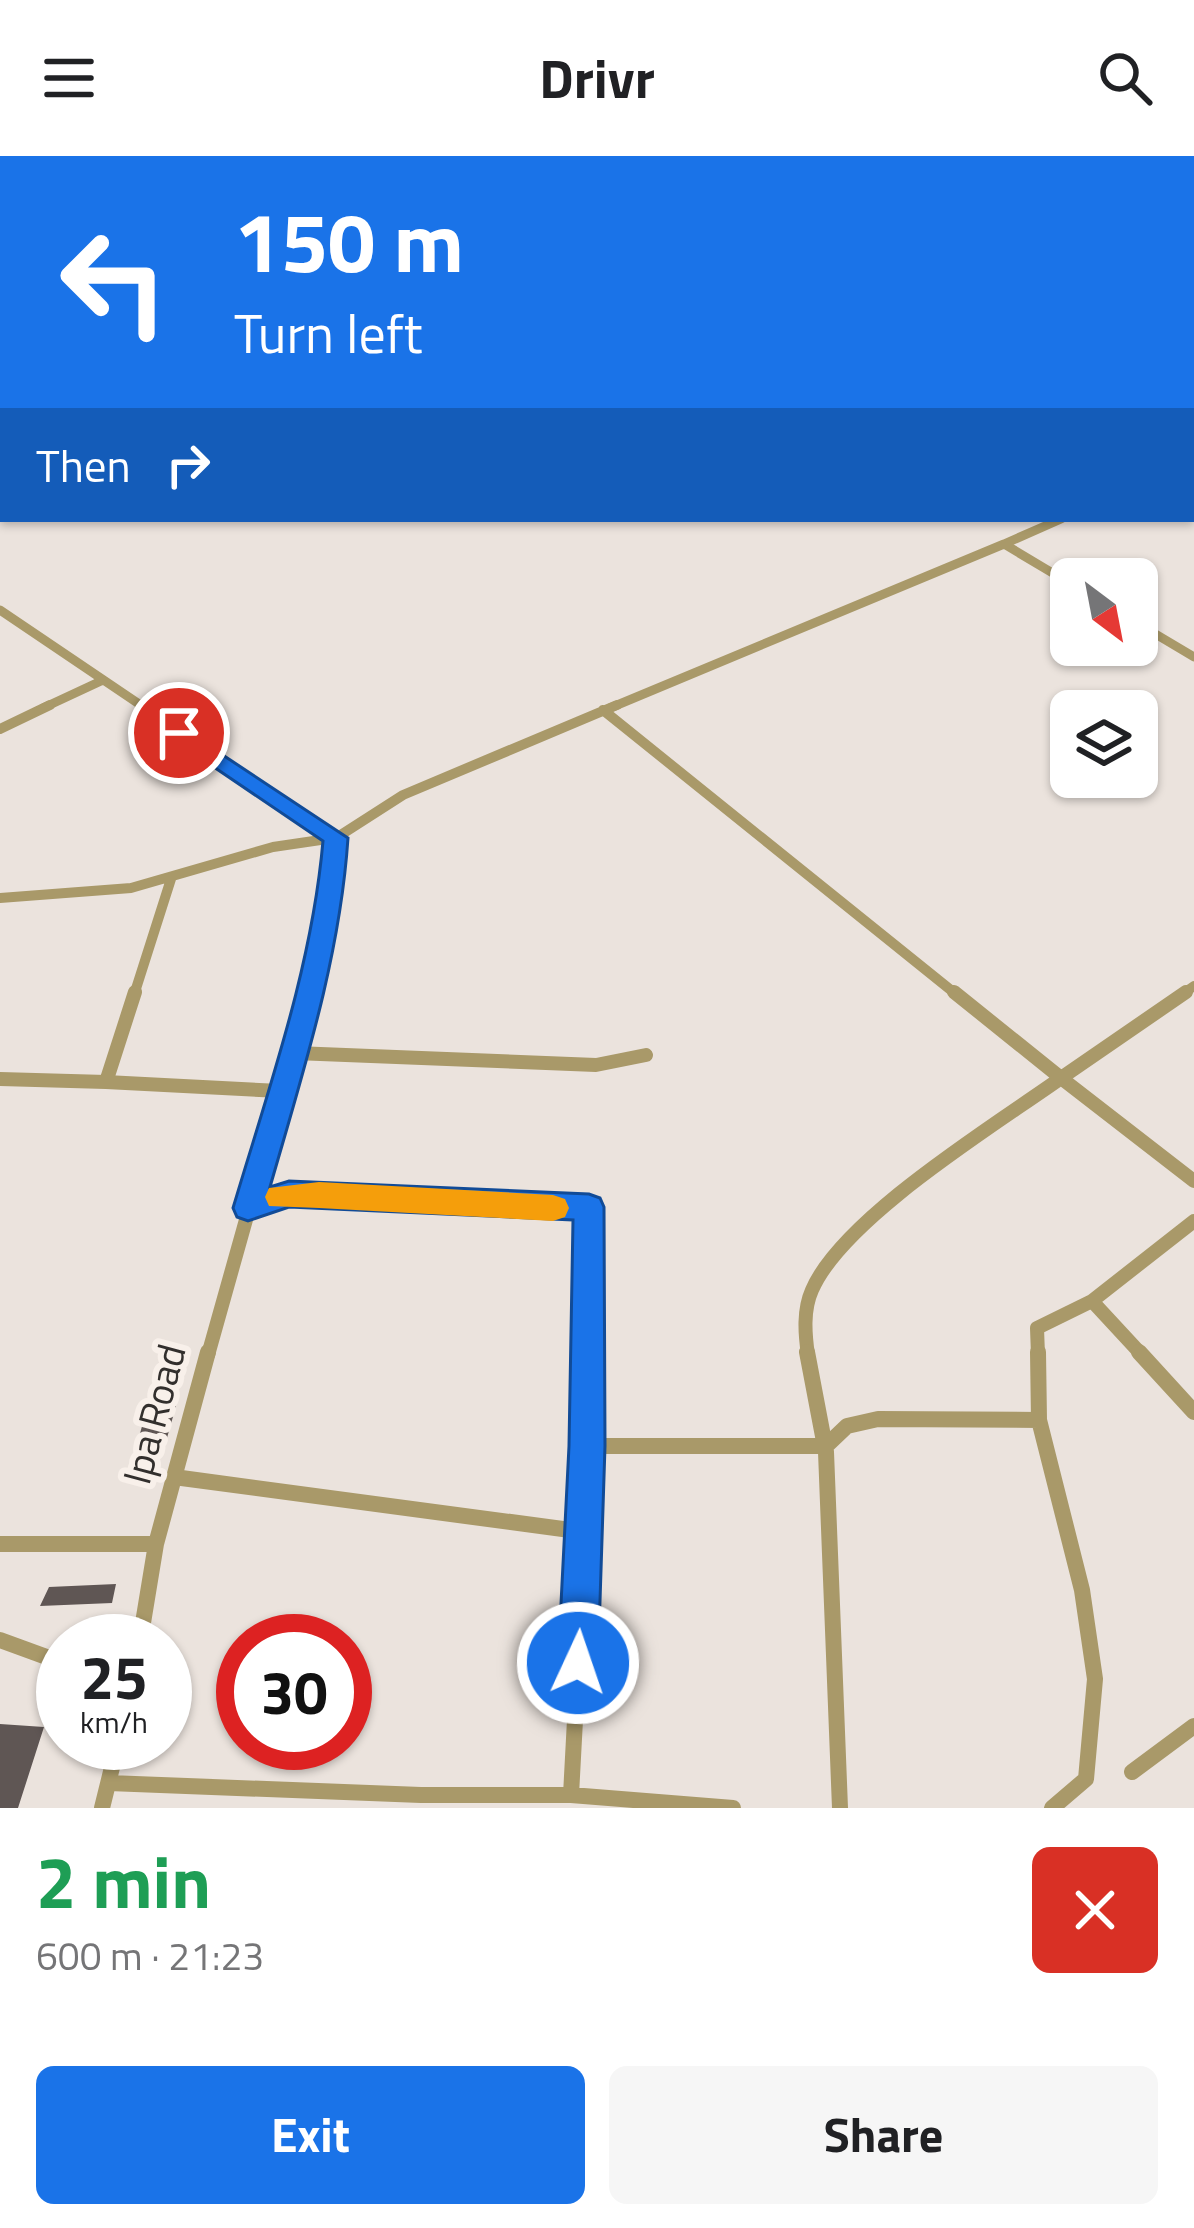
<!DOCTYPE html>
<meta charset="utf-8">
<style>
body{margin:0;font-family:"Titillium Web",sans-serif;background:#f6f6f6;color:#202124;height:100vh;display:flex;flex-direction:column;font-size:45px;white-space:nowrap}
*{box-sizing:border-box;margin:0}
p{font-size:39px;color:#757577}
.icon{flex:none;width:66px;height:66px;fill:none;stroke:currentColor;stroke-width:2;stroke-linecap:round;stroke-linejoin:round}
.map{position:relative;height:1652px;overflow:hidden}
.details{display:flex;flex-direction:column;background:#fff;flex:1}
.details>*{flex:none}
.hud{position:absolute;left:0px;top:0px;width:1194px;height:366px;box-shadow:0 3px 9px #0004;background:#1a73e8;color:#fff;overflow:hidden}
.needle{width:78px;rotate:148deg}
.tools{position:absolute;left:1050px;top:402px;display:grid;gap:24px}
.tools a{display:grid;place-items:center;width:108px;height:108px;border-radius:18px;background:#fff;box-shadow:0 3px 9px #0004;font-size:60px}
.speed{position:absolute;left:36px;top:1458px;display:flex;gap:24px;font-size:60px;font-weight:700;text-align:center}
.speed>*{display:grid;place-content:center;width:156px;height:156px;border-radius:50%;background:#fff;box-shadow:0 3px 9px #0004;line-height:1}
.speed small{font-size:30px;font-weight:400}
.speed .limit{border:18px solid #d22;background:#fff;color:#111}
.pin{position:absolute;display:grid;place-items:center;width:102px;height:102px;color:#fff;margin:-51px;border:6px solid #fff;border-radius:50%;box-shadow:0 3px 12px #0007}
.me{position:absolute;width:132px;margin:-66px;rotate:3deg;stroke-linejoin:round;filter:drop-shadow(0 0 9px #0008)}
.turn{display:flex;align-items:center;gap:42px;height:252px;padding:0 36px;font-size:54px}
.turn .icon{width:156px;height:156px;stroke-width:2.5}
.turn b{display:block;font-size:84px;line-height:102px}
.then{display:flex;align-items:center;height:114px;padding:0 36px;background:#0003;gap:24px;font-size:45px}
.round{display:grid;place-items:center;flex:none;width:126px;height:126px;border-radius:18px;background:#f6f6f6}
.summary{display:flex;align-items:center;justify-content:space-between;height:204px;padding:0 36px}
h1{font-size:72px;font-weight:700;line-height:90px;color:#1e9e55}
.action{display:flex;gap:24px;margin-top:auto;padding:24px 36px}
.action a{flex:1;height:138px;border-radius:18px;background:#1a73e8;color:#fff;font-size:48px;font-weight:700;line-height:138px;text-align:center}
.action a+a{background:#f6f6f6;color:#202124}
header{display:flex;justify-content:space-between;align-items:center;height:156px;padding:0 36px;background:#fff;font-size:54px;font-weight:700}
.map>svg:first-child{display:block}
.building{fill:#5f5654}
.lines{fill:none;stroke-linecap:round;stroke-linejoin:round}
.street-far4{stroke:#a99969;stroke-width:6}
.street-far3{stroke:#a99969;stroke-width:9}
.street-far2{stroke:#a99969;stroke-width:10}
.street-far1{stroke:#a99969;stroke-width:14}
.street{stroke:#a99969;stroke-width:16}
.route{fill:#1a73e8;stroke:#114b97;stroke-width:3}
.slow{fill:#f59e0b}
.labels{text-anchor:middle;stroke-width:12;stroke-linejoin:round;paint-order:stroke}
.near-street-label{font-size:39px;fill:#322f2d;stroke:#f8f0ea}
</style>
<header><svg class="icon" aria-label="menu" viewBox="0 0 24 24"><path d="M4 6h16M4 12h16M4 18h16"/></svg>Drivr<svg class="icon" aria-label="search" viewBox="0 0 24 24"><circle cx="10" cy="10" r="6"/><path d="M15 15l6 6"/></svg></header>
<div class="map">
<svg width="1194" height="1652" viewBox="0 0 1194 1652">
<rect width="100%" height="100%" fill="#ebe3dd"/>
<!-- building -->
<path class="building" d="M148,1249l28,1 -11,39 -28,-1z
M116,1428l-4,19 -72,3 9,-19z
M0,1568l44,3 -26,81h-18z"/>
<g class="lines">
<!-- street-far4 -->
<path class="street-far4" d="M894,0l10,3
M867,3l6,-3"/>
<!-- street-far3 -->
<path class="street-far3" d="M1061,363l-57,25 67,40
M0,454l145,98
M1137,467l57,34
M43,552l58,-27
M610,552l394,-164"/>
<!-- street-far2 -->
<path class="street-far2" d="M141,549l195,133
M603,554l354,285
M0,573l50,-24
M0,742l131,-10 142,-41 61,-9
M134,839l37,-116
M310,839l21,-92 5,-65 67,-43 214,-90
M1181,839l13,-9"/>
<!-- street-far1 -->
<path class="street-far1" d="M135,836l-29,90 174,9
M1186,836l-125,86 133,103
M295,897l301,12 50,-10
M0,923l106,3
M248,1052l41,-14 256,15 43,-3 -1,149
M1092,1145l102,-80
M208,1199l102,-363
M808,1199c-3,-21 -5,-45 4,-65 31,-72 183,-165 249,-212l-107,-86
M1038,1199l-1,-27 55,-27 50,54"/>
<!-- street -->
<path class="street" d="M587,1196l-2,180 -14,263 162,13
M807,1196l19,100 14,356
M1038,1196l1,68 43,170 13,89 -9,100 -34,29
M1139,1196l55,60
M587,1290h239l21,-20 31,-7 161,1
M174,1321l411,55
M0,1388h156
M0,1484l63,23
M140,1485l16,-97 52,-192
M1132,1616l62,-46
M109,1627l312,12h150
M102,1652l16,-65"/>
</g>
<!-- route -->
<path class="route" d="M179,570l169,112c-8,120 -45,234 -78,349l19,-6 300,13 11,4 4,9 1,239 -7,217 -5,15 -15,6 -14,-6 -6,-15 11,-217 4,-226 -284,-13 -41,14 -11,-4 -4,-9c36,-121 79,-241 90,-367l-152,-103v-10z"/>
<!-- slow -->
<path class="slow" d="M319,1026l234,13 12,4 4,9 -4,9 -12,4 -234,-13 -50,-2 -4,-9 4,-9z"/>
<g class="labels">
<!-- near-street labels -->
<g class="near-street-label">
<text transform="translate(154 1258) rotate(-75)" y="14">Ipa Road</text>
</g>
</g>
</svg>
<div class="tools">
<a><svg class="needle" viewBox="-14 -14 28 28"><path d="M0-13l5 13h-10z" fill="#e53935"/><path d="M0 13l5-13h-10z" fill="#757577"/></svg></a>
<a><svg class="icon" aria-label="layers" viewBox="0 0 24 24"><path d="M12 4l9 5-9 5-9-5zM3 14l9 5 9-5"/></svg></a>
</div>
<div class="speed"><div>25<small>km/h</small></div><div class="limit">30</div></div>
<div class="pin" style="left:179px;top:577px;background:#d93025"><svg class="icon" aria-label="arrive" viewBox="0 0 24 24"><path d="M6 21V4h12l-3 4 3 4H6"/></svg></div>
<svg class="me" style="left:578px;top:1507px" viewBox="-20 -20 40 40"><circle r="17" fill="#1a73e8" stroke="#fff" stroke-width="3"/><path d="M0-11L8 9 0 5-8 9z" fill="#fff"/></svg>
<div class="hud">
<div class="turn"><svg class="icon" aria-label="left" viewBox="0 0 24 24"><path d="M17 20v-9H6M10 6l-5 5 5 5"/></svg><div><b>150 m</b>Turn left</div></div>
<div class="then">Then<svg class="icon" aria-label="right" viewBox="0 0 24 24"><path d="M7 20v-9h11M14 6l5 5-5 5"/></svg></div>
</div>
</div>
<section class="details">
<div class="summary"><div><h1>2 min</h1><p>600 m · 21:23</p></div><a class="round" style="background:#d93025;color:#fff"><svg class="icon" aria-label="close" viewBox="0 0 24 24"><path d="M6 6l12 12M18 6L6 18"/></svg></a></div>
<div class="action"><a>Exit</a><a>Share</a></div>
</section>
